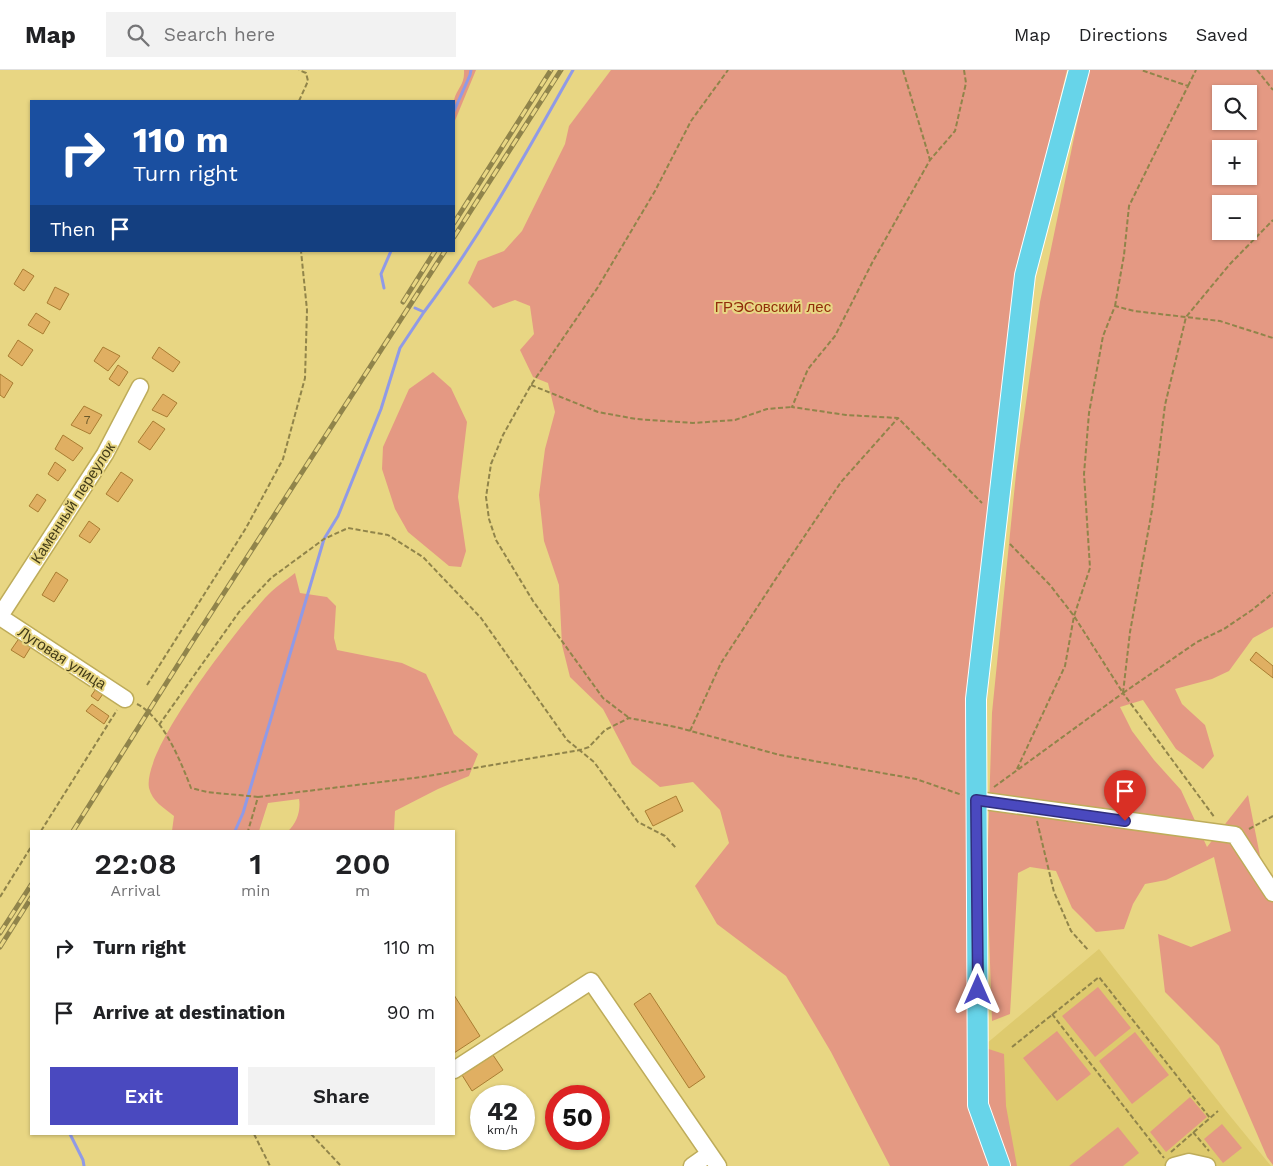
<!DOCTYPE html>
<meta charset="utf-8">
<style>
body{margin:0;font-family:"Work Sans",sans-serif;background:#f2f2f2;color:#202124;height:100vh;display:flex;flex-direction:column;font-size:19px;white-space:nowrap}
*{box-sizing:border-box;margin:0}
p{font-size:16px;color:#757577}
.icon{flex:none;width:28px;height:28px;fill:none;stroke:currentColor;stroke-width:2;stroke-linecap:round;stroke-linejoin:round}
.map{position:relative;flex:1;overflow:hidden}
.panel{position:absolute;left:30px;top:760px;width:425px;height:305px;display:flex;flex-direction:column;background:#fff;border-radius:0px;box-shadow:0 1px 4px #0004}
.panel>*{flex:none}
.banner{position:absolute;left:30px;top:30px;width:425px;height:152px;border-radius:0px;box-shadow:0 1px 4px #0004;background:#1a4fa0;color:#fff;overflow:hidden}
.fabs{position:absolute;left:1212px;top:15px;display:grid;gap:10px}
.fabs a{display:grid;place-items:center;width:45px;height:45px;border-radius:0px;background:#fff;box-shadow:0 1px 4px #0004;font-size:25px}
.speed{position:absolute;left:470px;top:1015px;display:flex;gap:10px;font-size:25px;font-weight:700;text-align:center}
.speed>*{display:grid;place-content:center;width:65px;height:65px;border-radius:50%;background:#fff;box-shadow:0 1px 4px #0004;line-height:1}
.speed small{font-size:12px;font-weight:400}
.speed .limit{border:8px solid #d22;background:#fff;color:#111}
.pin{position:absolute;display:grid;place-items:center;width:42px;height:42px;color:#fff;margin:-51px -21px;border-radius:50% 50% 50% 0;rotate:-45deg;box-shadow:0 0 5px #0007}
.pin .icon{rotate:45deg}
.me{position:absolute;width:55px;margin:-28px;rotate:0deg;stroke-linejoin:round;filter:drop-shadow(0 0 4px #0008)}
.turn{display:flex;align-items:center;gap:18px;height:105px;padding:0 20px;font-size:22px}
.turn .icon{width:65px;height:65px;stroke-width:2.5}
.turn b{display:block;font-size:35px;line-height:42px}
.then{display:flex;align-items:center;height:48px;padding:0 20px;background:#0003;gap:10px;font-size:19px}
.eta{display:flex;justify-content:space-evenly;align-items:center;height:85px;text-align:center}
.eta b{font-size:30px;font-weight:600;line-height:35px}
.cta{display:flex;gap:10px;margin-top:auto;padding:10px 20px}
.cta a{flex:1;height:58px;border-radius:0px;background:#4a49bf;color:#fff;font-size:20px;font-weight:600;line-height:58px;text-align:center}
.cta a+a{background:#f2f2f2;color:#202124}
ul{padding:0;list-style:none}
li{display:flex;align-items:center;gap:15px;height:65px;padding:0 20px}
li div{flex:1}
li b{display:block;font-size:19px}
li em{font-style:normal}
header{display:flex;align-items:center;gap:30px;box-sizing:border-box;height:70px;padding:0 25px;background:#fff;border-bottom:1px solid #e0e0e0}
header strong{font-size:24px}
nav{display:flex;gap:28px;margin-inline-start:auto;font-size:18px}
.search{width:350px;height:45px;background:#f2f2f2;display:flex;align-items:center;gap:12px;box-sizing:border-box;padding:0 18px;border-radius:0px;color:#757577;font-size:19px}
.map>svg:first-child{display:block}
.built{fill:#deca6e}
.green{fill:#e49983;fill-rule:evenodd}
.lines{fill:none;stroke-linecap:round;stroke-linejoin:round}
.stream{stroke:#909ae6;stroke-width:3}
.building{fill:#e0af62;stroke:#a97d32}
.minor-casing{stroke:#beac5a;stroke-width:19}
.major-casing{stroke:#fff;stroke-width:22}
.path{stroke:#90844a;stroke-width:2;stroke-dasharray:5 2.5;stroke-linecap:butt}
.minor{stroke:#fff;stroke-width:16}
.major{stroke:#67d4e9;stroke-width:20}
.rail-casing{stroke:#90844b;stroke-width:5}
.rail{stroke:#e8d683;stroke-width:3;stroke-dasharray:9;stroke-linecap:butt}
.route-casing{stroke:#302f7c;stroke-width:12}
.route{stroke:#4a49bf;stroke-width:9}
.labels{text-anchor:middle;stroke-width:4;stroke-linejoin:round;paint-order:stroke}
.number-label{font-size:12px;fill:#6a582a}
.park-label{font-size:15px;fill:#922e0a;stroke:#e8d683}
.street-label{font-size:15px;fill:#423b18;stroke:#e8d683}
</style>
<header>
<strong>Map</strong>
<div class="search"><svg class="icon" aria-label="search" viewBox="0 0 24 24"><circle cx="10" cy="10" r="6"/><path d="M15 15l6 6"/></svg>Search here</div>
<nav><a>Map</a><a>Directions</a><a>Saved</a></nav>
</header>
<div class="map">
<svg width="1273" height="1096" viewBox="0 0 1273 1096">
<rect width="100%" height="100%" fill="#e8d683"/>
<!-- built -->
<path class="built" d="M1099,879l127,162 45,55h-263l-22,-122z"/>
<!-- green -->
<path class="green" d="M464,0h12l-22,53c0,-7 -2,-19 0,-23 3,-12 11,-15 10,-30z
M611,0h456l-21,86 -31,115 -48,481 -1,61 7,231 31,10 2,52 11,60h-127l-59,-114 -45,-76 -69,-52 -22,-38 34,-43 -9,-33 -27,-28 -33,5 -28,-23 -29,-55 -33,-32 -8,-32 -3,-60 -15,-44 -5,-46 6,-46 10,-37 -7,-29 -15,-6 -13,-27 14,-16 -4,-28 -15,-6 -22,8 -25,-25 10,-22 26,-10 18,-20 43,-87 4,-18z
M1088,0h185v557l-20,11 -24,33 -17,8 -37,10 7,15 23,21 9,31 -11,13 -27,-20 -33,-49 -23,7 12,24 22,29 27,30 26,57 41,-52 13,66 12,15v289l-6,-8 -48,-111 -54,-54 -7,-58 33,13 40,-16 -17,-74 -48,23 -21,4 -12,20 -9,25 -28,3 -24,-24 -16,-37 -26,-4 -12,6 -8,141 -18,7 -5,-147 5,-161 24,-239 24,-172zM1221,24h28v27h-28zM1221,79h28v27h-28zM1221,134h28v27h-28z
M433,302l18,16 16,34 -9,75 8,54 -5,16 -12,-1 -41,-34 -13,-23 -13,-40 1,-22 26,-58z
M295,503l5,20 27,4 9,9 -2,32 3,12 65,13 24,11 28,60 24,20 -9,22 -31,13 -43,22 -1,20h-106c9,-8 13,-21 11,-32l-31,4 -9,28h-87l2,-15c-10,-8 -22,-15 -25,-28 -7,-39 89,-159 116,-190 9,-10 20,-17 30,-25z
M1098,917l33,41 -36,29 -33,-41z
M1057,961l34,43 -34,27 -34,-43z
M1135,962l34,43 -37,29 -33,-43z
M1190,1027l17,20 -41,35 -16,-20z
M1222,1054l20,24 -19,15 -19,-24z
M1118,1057l21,26 -16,13h-54z"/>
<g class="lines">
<!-- stream -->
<path class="stream" d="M454,41l16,-36 1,-5
M384,218l-3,-14 10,-23
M424,242c57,-76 102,-159 149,-242
M235,761l8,-18 81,-274 14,-23 43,-107 19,-61 24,-36 -9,-4
M70,1064l13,26 1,6"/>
</g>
<!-- building -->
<path class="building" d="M23,199l11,7 -10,15 -10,-7z
M55,217l14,7 -9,16 -13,-7z
M36,243l14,9 -7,12 -15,-9z
M18,270l15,10 -11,16 -14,-10z
M103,277l17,9 -12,15 -14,-10z
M159,277l21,15 -7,10 -21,-14z
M118,295l10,7 -9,14 -10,-7z
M0,304l13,9 -9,15 -4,-3z
M163,324l14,9 -10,14 -15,-7z
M84,336l18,9 -12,19 -19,-9z
M153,351l12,8 -15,21 -12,-8z
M63,365l20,13 -10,13 -18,-12z
M55,392l11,8 -8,11 -10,-7z
M121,402l12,8 -15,22 -12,-8z
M37,424l9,6 -8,12 -9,-6z
M89,451l11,8 -10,14 -11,-7z
M56,502l12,8 -14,22 -12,-7z
M20,567l12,8 -8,13 -13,-8z
M1256,582l17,14v12l-23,-18z
M100,613l7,5 -9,13 -7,-5z
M92,634l17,12 -5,8 -18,-13z
M676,726l7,15 -30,15 -8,-15z
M650,923l55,84 -16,11 -55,-84z
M454,925l26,41 -26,17z
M493,985l10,15 -31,21 -10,-16z"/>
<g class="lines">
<defs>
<path id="minor" d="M0,546l105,-162 35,-67
M0,547l125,82
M977,730l258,35 38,58
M454,1000l137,-89 127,185
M692,1096l17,-12
M1174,1096l15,-4 18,4"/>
<path id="major" d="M1000,1096l-22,-61 -2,-406 49,-424 54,-205"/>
</defs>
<!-- minor casing -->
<use href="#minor" class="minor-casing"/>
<!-- major casing -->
<use href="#major" class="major-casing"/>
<!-- path -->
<path class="path" d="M903,0l27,90
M964,0l2,13 -11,48 -25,29 -58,103 -37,73 -27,33 -16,38 54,8 52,3 84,85
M1257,0l16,20
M1188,16l8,-16
M299,31l9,-20 -2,-8 -7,-3
M1115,236l9,-51 5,-49 59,-120 -47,-16
M531,315l67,27 38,7 57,4 42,-3 32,-11 25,-2
M1010,474l40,41 24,31 49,77
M147,615l99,-157 37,-69 22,-81 2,-68 -6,-59
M1123,623l7,-61 22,-122 13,-105 21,-88 44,-53 43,-44
M1123,623l74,-51 27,-13 28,-19 21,-17
M137,634c26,13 44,58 54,84l16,4 51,5 -10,34
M628,647l-25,-19 -70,-97 -37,-61 -7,-21 -3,-22 5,-33 12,-29 28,-50 67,-98 57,-96 36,-70 37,-51
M159,655l80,-113 32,-34 53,-39 24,-11 40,7 35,22 58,61 86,122 27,22 44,60 27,14 11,12
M690,661l31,-68 54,-83 66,-98 57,-64
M1017,699l48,-103 9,-50 16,-48 -6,-94 5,-61 14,-77 12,-30 19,5 86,10 53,17
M994,717l129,-94 92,125
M258,727l164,-20 158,-27 9,-3 16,-17 24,-12 47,9 104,28 136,24 46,16
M1037,751l17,71 17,39 18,20
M1249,759l24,-13
M41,761l76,-121
M0,827l31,-50
M1052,944l112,144
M1012,977l87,-70 111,141
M1193,1062l16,19
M254,1064l16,32
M311,1064l30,32
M1171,1082l47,-41"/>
<!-- minor -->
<use href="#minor" class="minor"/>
<!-- major -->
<use href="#major" class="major"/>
<defs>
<path id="rail" d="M454,153l97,-153
M454,167l107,-167
M403,232l32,-51
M73,761l118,-187 254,-393
M0,863l31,-48
M0,877l31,-49"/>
</defs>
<!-- rail casing -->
<use href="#rail" class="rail-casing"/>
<!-- rail -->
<use href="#rail" class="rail"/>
</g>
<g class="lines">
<defs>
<path id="route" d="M978,920l-2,-190 149,21"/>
</defs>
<!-- route casing -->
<use href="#route" class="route-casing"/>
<!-- route -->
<use href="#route" class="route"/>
</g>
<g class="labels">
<!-- number labels -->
<g class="number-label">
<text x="87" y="354">7</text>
</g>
<!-- park labels -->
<g class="park-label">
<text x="773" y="242">ГРЭСовский лес</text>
</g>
<!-- street labels -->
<g class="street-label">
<text transform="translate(73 433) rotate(-57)" y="5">Каменный переулок</text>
<text transform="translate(62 588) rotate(33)" y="5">Луговая улица</text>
</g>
</g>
</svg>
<div class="fabs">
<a><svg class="icon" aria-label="search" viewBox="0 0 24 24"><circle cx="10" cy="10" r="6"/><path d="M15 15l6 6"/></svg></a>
<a>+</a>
<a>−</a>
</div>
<div class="speed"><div>42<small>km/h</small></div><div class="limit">50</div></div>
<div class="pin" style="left:1125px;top:751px;background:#d93025"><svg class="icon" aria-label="arrive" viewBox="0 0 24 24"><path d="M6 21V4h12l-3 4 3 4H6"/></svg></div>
<svg class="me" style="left:978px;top:920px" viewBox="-20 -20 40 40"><path d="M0-17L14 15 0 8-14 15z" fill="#4a49bf" stroke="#fff" stroke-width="4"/></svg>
<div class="banner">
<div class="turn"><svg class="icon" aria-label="right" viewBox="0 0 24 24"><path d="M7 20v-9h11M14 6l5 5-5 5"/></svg><div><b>110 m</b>Turn right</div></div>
<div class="then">Then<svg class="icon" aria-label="arrive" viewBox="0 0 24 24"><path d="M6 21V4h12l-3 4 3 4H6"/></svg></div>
</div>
<section class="panel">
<div class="eta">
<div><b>22:08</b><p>Arrival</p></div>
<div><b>1</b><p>min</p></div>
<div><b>200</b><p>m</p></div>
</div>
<ul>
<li><svg class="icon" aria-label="right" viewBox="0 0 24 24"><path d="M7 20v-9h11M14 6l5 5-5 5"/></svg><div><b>Turn right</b></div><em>110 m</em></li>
<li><svg class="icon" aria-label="arrive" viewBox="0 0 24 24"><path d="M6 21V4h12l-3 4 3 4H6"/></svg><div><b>Arrive at destination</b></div><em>90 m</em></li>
</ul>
<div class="cta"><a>Exit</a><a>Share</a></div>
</section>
</div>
